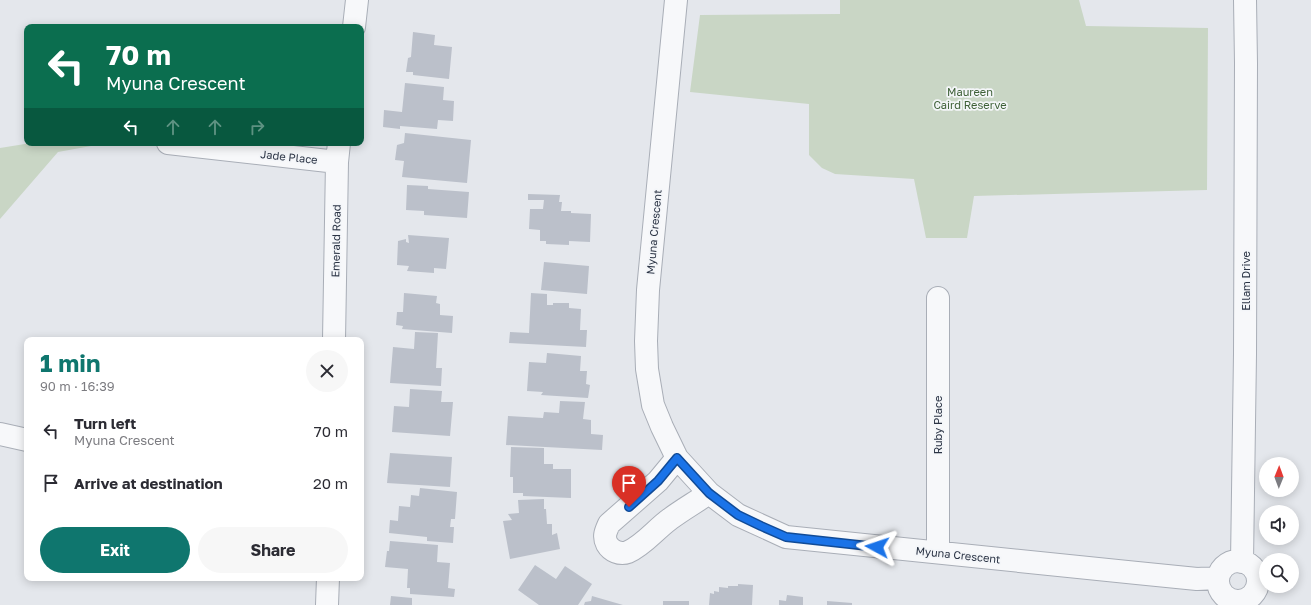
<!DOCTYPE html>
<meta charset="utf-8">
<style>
body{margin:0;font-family:"Golos Text",sans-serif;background:#f7f7f7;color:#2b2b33;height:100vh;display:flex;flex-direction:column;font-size:15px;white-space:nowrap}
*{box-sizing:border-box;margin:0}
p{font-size:13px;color:#7c7c81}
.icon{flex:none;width:22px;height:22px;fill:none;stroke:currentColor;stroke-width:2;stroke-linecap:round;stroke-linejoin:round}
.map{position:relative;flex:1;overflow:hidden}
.side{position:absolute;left:24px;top:337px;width:340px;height:244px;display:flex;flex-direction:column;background:#fff;border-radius:8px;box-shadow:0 2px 10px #0003}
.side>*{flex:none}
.hud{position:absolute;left:24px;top:24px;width:340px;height:122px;border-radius:8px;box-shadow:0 2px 10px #0003;background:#0b6e4f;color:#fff;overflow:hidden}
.needle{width:26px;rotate:1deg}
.fabs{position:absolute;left:1259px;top:457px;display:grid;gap:8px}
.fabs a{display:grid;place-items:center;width:40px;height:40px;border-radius:50%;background:#fff;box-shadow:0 2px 10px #0003;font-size:20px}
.pin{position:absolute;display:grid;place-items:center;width:34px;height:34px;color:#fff;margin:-41px -17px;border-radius:50% 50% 50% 0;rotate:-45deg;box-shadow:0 0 4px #0007}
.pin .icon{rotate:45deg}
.me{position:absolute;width:44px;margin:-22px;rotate:275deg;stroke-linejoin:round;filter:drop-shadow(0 0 3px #0008)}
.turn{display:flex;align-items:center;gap:14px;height:84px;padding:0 16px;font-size:18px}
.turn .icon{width:52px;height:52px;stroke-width:2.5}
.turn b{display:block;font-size:28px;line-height:34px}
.lanes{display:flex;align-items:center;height:38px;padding:0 16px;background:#0003;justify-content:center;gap:20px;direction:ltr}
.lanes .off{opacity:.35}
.round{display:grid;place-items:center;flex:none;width:42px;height:42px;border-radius:21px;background:#f7f7f7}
.headline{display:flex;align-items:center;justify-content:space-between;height:68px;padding:0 16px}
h1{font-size:24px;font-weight:700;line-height:30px;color:#0f766e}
.button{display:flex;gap:8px;margin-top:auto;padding:8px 16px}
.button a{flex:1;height:46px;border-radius:24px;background:#0f766e;color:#fff;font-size:16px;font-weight:700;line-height:46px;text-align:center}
.button a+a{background:#f7f7f7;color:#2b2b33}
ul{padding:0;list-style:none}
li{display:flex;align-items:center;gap:12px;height:52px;padding:0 16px}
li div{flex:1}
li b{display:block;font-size:15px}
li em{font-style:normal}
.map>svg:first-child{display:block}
.green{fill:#c9d6c5}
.building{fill:#bbc0ca}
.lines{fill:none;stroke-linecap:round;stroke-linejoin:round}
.minor-casing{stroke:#a9aeb7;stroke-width:24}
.minor{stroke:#f7f8fa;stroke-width:22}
.route-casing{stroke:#114b97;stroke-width:10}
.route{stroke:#1a73e8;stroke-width:7}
.labels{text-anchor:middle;stroke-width:3.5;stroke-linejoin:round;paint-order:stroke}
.park-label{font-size:11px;fill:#3f6138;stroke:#f4f6f9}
.street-label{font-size:11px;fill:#2b3445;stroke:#f4f6f9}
</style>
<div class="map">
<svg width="1311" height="605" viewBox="0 0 1311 605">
<rect width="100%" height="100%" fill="#e4e7ec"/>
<!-- green -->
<path class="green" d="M840,0h239l7,26 122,2 -1,162 -233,6 -7,42h-41l-12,-59 -79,-5 -13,-6 -13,-13v-51l-119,-12 10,-77 140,-1z
M31,143h60v3l-33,6 -58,67v-71z"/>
<!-- building -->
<path class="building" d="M413,32l22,3 -1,10 18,2 -3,32 -36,-4v-3h-7l2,-14 3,-1z
M405,83l39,4 -1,13 11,1 -1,20 -15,-1 -1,9 -37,-3v3l-17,-2 1,-17 18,2z
M405,133l66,7 -4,43 -65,-6 2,-16 -9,-1 2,-15 7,-2z
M407,185l21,1v3l41,3 -2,26 -43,-3v-4l-18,-1z
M528,194l32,1 -1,7h3l-1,9h10v2l20,1 -1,28 -21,-1v4l-23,-1v-3h-6v-11l-11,-1 1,-20h13l1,-9h-16z
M408,235l41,3 -3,31 -12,-1v5l-27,-2 2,-5 -12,-1 1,-24 8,-2v3l3,1z
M544,262l45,4 -2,28 -46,-4z
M404,293l33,3 -1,7 4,1v11l13,1 -1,17 -50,-4 1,-3 -7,-1 1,-13h6z
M531,293l16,1v11h6v-2h16v5l12,1 -1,21h7l-1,17 -77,-4 1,-11 19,1z
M415,332l23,1 -2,35h6l-1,18 -51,-3 3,-36 21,2z
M547,353l34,3 -1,15h7l-1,13 4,1 -2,13 -47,-3 2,-3 -16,-1 2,-29 17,1z
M410,389l32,2 -1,11h12l-3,34 -58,-4 2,-26 15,1z
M560,401l25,1 -2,17 8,1v14l12,1 -1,15 -96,-5 2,-29 35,2 1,-6 15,1z
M511,447l33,1v16h9v5h18v29l-48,-2v-3h-10v-16h-3z
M390,453l62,4 -2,30 -63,-4z
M420,488l37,4 -2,27h-4l-1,8h4l-1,16 -26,-2v-4l-38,-4 1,-13 8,1 1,-15 11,1 1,-12 8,1z
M544,499v10h2l1,15h5v11l5,-2 3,16 -50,10 -7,-38 9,-1 -4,-6 11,-1 -1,-13z
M390,541l48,4 -1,17 13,1 -2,25 7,1 -1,8 -44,-3v-6h-3l1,-19 -23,-2 2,-16h2z
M535,565l21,14 9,-13 27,18 -14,21h-39l-21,-15z
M738,584l15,1 -1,20h-43l1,-12 4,1v-3l5,1v-5l9,1v-2h10z
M787,595l16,2v8h-24v-5l7,1z
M391,596l21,2v7h-22z
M592,596l31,9h-39l1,-3 6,-1z
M663,601h26v4h-26z
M827,601l25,2v2h-25z"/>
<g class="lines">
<defs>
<path id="minor" d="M676,0l-28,290 -2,51 1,28 6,36 9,22 15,31 32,35 29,22 48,22 351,36 60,6 21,-1
M354,27l3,-27
M168,143l169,19
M334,340l3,-178 2,-19
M0,434l27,6
M677,458l-19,23 -49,43c-3,7 -6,12 -2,20 4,7 13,11 21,8 16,-7 28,-23 42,-33 12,-9 26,-17 39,-26
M938,552v-254
M1218 581a20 20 0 1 1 40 0a20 20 0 1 1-40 0Z
M1242,562l3,-208 1,-291 -1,-63
M327,605l1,-27"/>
</defs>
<!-- minor casing -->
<use href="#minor" class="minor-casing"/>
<!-- minor -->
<use href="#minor" class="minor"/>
</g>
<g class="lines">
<defs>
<path id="route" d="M629,507l29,-26 19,-23 32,35 29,22 23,11 25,11 91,10"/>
</defs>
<!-- route casing -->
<use href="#route" class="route-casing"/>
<!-- route -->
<use href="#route" class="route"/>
</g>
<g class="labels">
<!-- park labels -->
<g class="park-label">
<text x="970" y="96">Maureen<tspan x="970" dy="13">Caird Reserve</tspan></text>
</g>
<!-- street labels -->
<g class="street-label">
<text transform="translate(289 157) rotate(6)" y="4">Jade Place</text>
<text transform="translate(654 232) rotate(-85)" y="4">Myuna Crescent</text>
<text transform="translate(336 241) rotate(-89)" y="4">Emerald Road</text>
<text transform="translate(1246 281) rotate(-90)" y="4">Ellam Drive</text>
<text transform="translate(938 425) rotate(-90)" y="4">Ruby Place</text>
<text transform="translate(958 555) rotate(6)" y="4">Myuna Crescent</text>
</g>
</g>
</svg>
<div class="fabs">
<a><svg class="needle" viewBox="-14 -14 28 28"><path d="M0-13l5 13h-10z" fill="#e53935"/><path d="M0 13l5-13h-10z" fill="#7c7c81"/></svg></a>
<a><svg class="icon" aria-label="sound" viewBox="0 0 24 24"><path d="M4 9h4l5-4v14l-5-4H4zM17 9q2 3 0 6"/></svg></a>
<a><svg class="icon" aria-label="search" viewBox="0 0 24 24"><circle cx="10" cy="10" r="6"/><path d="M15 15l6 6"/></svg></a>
</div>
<div class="pin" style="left:629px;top:507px;background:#d93025"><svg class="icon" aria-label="arrive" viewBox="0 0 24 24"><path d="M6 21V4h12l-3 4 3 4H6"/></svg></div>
<svg class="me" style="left:877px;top:547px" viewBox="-20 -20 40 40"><path d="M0-17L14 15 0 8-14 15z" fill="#1a73e8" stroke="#fff" stroke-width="4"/></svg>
<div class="hud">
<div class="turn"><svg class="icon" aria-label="left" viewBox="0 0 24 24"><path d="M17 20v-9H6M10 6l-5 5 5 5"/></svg><div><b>70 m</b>Myuna Crescent</div></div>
<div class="lanes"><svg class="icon" aria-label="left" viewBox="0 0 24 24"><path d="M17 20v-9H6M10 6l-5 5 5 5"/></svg><svg class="icon off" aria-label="ahead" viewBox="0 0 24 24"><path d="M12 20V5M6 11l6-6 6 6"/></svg><svg class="icon off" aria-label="ahead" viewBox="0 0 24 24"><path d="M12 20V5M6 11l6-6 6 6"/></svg><svg class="icon off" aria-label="right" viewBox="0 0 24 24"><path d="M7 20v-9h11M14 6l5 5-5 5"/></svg></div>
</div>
<section class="side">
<div class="headline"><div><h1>1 min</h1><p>90 m · 16:39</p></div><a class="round"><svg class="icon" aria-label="close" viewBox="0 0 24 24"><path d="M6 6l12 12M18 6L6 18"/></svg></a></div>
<ul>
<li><svg class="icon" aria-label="left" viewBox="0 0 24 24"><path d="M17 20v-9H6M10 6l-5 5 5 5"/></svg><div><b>Turn left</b><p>Myuna Crescent</p></div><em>70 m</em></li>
<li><svg class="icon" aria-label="arrive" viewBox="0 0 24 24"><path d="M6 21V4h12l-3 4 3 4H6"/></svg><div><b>Arrive at destination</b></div><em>20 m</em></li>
</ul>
<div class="button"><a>Exit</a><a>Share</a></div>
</section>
</div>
